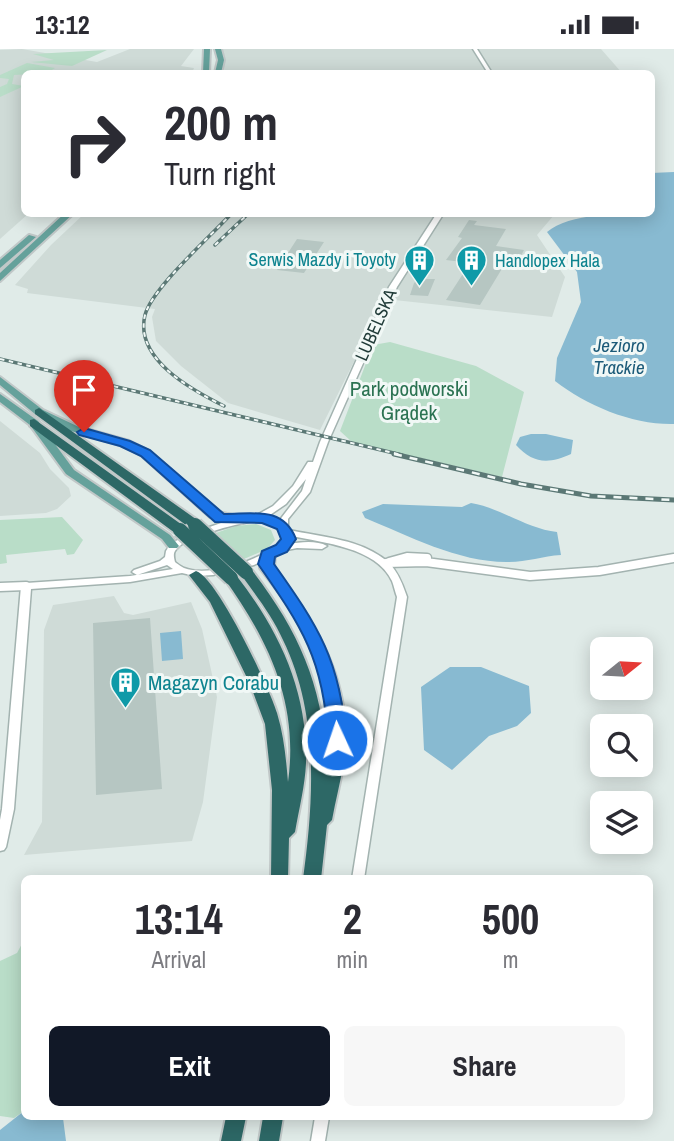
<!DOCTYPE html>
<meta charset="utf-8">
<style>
body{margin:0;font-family:"Archivo Narrow",sans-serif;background:#f7f7f7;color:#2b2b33;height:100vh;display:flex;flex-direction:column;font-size:26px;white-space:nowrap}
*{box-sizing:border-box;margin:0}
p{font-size:23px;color:#7c7c81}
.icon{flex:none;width:38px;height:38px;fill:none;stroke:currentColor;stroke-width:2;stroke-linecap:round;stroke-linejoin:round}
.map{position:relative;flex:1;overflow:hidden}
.drawer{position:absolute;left:21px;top:826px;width:632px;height:245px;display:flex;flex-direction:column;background:#fff;border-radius:10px;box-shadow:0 4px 18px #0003}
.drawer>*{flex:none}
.hud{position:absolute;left:21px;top:21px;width:634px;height:147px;border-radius:10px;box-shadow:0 4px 18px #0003;background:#fff;color:#2b2b33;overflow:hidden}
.needle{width:46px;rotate:72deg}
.buttons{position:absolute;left:590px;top:588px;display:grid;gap:14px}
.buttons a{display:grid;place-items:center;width:63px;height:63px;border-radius:10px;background:#fff;box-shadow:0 4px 18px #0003;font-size:35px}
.pin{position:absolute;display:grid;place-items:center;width:60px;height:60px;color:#fff;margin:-72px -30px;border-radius:50% 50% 50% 0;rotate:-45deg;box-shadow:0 0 7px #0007}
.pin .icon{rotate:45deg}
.me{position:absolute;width:77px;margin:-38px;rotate:357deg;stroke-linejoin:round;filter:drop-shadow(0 0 5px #0008)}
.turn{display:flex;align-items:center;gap:24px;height:147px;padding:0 28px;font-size:32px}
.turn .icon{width:91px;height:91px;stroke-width:2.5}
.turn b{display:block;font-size:49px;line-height:60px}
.eta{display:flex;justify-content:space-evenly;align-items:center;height:119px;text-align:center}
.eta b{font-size:42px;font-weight:700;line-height:49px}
.button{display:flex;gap:14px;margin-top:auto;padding:14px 28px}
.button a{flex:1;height:80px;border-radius:10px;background:#111827;color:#fff;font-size:28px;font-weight:700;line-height:80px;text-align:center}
.button a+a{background:#f7f7f7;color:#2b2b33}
.status{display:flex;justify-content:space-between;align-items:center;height:49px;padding:0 35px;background:#fff;direction:ltr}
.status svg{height:19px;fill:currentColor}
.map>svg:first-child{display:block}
.built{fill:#cfdbd7}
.green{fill:#b9ddc8}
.water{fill:#88bad1}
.building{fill:#b6c6c2}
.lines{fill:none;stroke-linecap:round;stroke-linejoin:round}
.minor-casing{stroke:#a3b3b0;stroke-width:11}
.tertiary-casing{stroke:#a3b3b0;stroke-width:3}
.primary-casing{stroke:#c1c8c8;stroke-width:4}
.motorway-casing{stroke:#c1c8c8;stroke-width:4}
.minor{stroke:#fff;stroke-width:8}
.tertiary{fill:#fff;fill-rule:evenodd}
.primary{fill:#65a19b;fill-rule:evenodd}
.motorway{fill:#2d6866;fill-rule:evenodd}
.rail-far1-casing{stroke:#5b7875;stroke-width:3.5}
.rail-casing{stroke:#5b7875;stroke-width:5}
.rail-far1{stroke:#f1f8f6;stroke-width:2;stroke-dasharray:4.5;stroke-linecap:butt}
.rail{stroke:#f1f8f6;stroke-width:2.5;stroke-dasharray:8;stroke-linecap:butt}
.motorway-bridge-casing{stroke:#c1c8c8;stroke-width:18;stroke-linecap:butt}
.motorway-bridge{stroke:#2d6866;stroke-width:14}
.route{fill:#1a73e8;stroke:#114b97;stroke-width:2}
.labels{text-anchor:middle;stroke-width:6;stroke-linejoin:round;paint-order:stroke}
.far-culture-label{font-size:18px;fill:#0d838f;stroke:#f1f8f6;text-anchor:end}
.far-street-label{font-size:18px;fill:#213c39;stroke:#f1f8f6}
.far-water-label{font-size:19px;font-style:italic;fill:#1b5a78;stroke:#f1f8f6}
.park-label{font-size:21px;fill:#2b7352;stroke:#f1f8f6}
.culture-label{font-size:21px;fill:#0d838f;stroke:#f1f8f6;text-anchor:start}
</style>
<div class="status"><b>13:12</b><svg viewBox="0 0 49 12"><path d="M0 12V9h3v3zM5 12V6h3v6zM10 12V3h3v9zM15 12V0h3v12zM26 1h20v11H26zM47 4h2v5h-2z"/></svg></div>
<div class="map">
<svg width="674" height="1092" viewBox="0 0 674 1092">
<rect width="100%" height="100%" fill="#e0ebe8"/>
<!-- built -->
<path class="built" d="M22,0l75,13 33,-13h64l-13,17 13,2 -2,5h-168v140l4,1 -28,25v-189z
M219,0h382l21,24h-397z
M85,164l475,1 -6,1 -17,20 28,42 -13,40 -167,-18 -65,131 -92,-27 -47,-37 -25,-25 -4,-24 3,-8 -128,-16 1,-4 -13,-4 36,-40z
M0,372l40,32 10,16 19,19 2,8 -14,13 -11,4 -46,3z
M114,547l10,17 9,2 58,-13 11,27 15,68 -14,105 -11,39 -168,14 18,-33 2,-192 9,-25z"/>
<!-- green -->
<path class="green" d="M107,1l-35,16 -41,-4 23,-2 -21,-6z
M27,14l28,5 -8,5 -33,2 -2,9 12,2 -24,11v-10l7,-3 2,-5 -9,-1v-3z
M390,293l86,24 48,26 -22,85 -150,-35 -12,-11 33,-86z
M62,468l21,23 -9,14 -7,1 -2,-6 -59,6 1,8 -7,1v-44z
M256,475l15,6 4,10 -8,9 -23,10 -28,-26 20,-7z
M24,891v171l-10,7 -14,-2v-155l17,-8z"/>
<!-- water -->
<path class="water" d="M674,123v252c-41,1 -87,-18 -119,-43l2,-23 24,-56 -4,-30 -30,-40c22,-19 75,-19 104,-19v-40z
M531,385h15l27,6 -2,14c-22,10 -38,10 -55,-9l4,-8z
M471,454c30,5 56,26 86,29l4,23c-18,1 -34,7 -52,7 -49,1 -100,-26 -144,-44l-3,-6 21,-8 79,3z
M181,582l2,28 -21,2 -2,-28z
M450,618h31l48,19 2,27 -14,13 -28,10 -37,34 -28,-20 -3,-63z
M24,1062v6l39,1 3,23h-66v-11z"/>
<!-- building -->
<path class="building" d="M469,171l8,1 -3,4 32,4 -10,17 28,4 -10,19 -11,-2 -23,38 -34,-5 24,-37 -24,-3 16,-22 -4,-1z
M297,190l27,3 -20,31 -27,-3z
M419,230h16l-7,17 -18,-1 4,-12z
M150,569l12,171 -66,6 -3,-172z"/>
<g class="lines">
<defs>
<path id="minor" d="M389,513l18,-5 20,1
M386,514l40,-1 104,14 69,-5 75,-13
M0,538l26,-1"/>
<path id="tertiary" d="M473,0h4l15,24h-4z
M437,164h7l-47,74 -69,155 -18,50 -22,27v8l1,3c32,7 74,9 100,33 9,9 14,22 18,34l-43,282h-12l45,-282c-2,-5 -3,-11 -5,-16 -16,-34 -69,-38 -100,-45l1,3 -4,5c11,-2 28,-4 38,2l-5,3 -25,-1 -15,3 -28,14 -41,10 -18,1 -13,-3 -52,9 -99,7 -17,220 -8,38 -2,3 -4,1v-31l2,-11 19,-223 5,-3 104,-7 43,-7 -6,-4 -30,10 -5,-3 2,-2 26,-9 5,-4 1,-6 4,-6 14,-9 37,-13 34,-7 18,-10 20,-20 15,-24h5l7,-20 69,-155zM306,430l-4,12 -23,30 -12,-4 19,-13zM253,472c17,2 23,1 30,18 -17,20 -73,39 -99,29 -2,-1 -8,-5 -9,-6 -1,-4 -2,-8 0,-11 7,-14 62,-27 78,-30z
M315,1068h14l-4,24h-14z"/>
<path id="primary" d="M204,0h6l-1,24h-6z
M215,0h6l3,11 -3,13h-6l3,-13z
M65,164h9l-74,68v-8z
M29,186l7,2 -36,31v-8z
M0,328l43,33 36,17 50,14 20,10 69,61 28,6 2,2 -6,3 -32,-6 -69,-62 -20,-10 -50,-14 -36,-17 -35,-29z
M0,345l38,27 36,49 96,65 9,11 -2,2h-8l-7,-9 -96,-65 -36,-49 -30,-23z"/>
<path id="motorway" d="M39,359l161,114 2,3 -2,3h-10l-155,-114v-4z
M34,370l151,108 2,3 -2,3h-10l-145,-107v-6z
M268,502l7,4 -1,13c41,55 76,110 71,182 -2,24 -9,47 -13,70l-5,5 -6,54h-18c11,-80 16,-165 -20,-239 -11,-25 -28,-46 -44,-68l2,-3h10c47,61 70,112 76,190 9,-48 -9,-101 -32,-142 -9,-17 -23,-33 -35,-49l1,-13z
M196,522c21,6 74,118 81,142 7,23 9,46 11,69 11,-79 -19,-141 -64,-204l2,-3h10c43,55 72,116 70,188 -1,23 -7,46 -11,69l-6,6 -1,41 -17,-1 1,-88 -7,-66 -15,-40 -40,-82 -21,-27z
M226,1068h20l-5,24h-20z
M263,1068h20l-4,24h-20z"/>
</defs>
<!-- minor casing -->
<use href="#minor" class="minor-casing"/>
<!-- tertiary casing -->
<use href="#tertiary" class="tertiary-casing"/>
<!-- primary casing -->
<use href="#primary" class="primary-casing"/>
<!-- motorway casing -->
<use href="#motorway" class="motorway-casing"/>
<!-- minor -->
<use href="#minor" class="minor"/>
<!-- tertiary -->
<use href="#tertiary" class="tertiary"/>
<!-- primary -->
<use href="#primary" class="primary"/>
<!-- motorway -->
<use href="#motorway" class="motorway"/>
<defs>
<path id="rail-far1" d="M215,196l34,-32
M0,310l402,96
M224,357c-32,-16 -90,-47 -79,-91 7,-27 66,-79 87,-102"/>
<path id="rail" d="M394,405l127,30 70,12 83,4"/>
</defs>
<!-- rail-far1 casing -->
<use href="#rail-far1" class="rail-far1-casing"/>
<!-- rail casing -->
<use href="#rail" class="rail-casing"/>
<!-- rail-far1 -->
<use href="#rail-far1" class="rail-far1"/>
<!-- rail -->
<use href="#rail" class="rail"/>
<defs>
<path id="motorway-bridge" d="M195,476l51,47
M180,481l51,48"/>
</defs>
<!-- motorway-bridge casing -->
<use href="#motorway-bridge" class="motorway-bridge-casing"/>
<!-- motorway-bridge -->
<use href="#motorway-bridge" class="motorway-bridge"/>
</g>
<!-- route -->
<path class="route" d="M84,379l46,13 20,9 74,64c30,0 59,-8 72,25l-9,13 -12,5 -1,7c44,62 67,97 72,176l-3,4 -6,2 -9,-6c-4,-80 -26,-113 -70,-176l4,-13 14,-6 5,-6 -4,-10 -15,-6 -47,-1 -74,-66 -21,-10 -41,-11 -2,-3z"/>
<!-- icons -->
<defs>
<symbol id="building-pin" viewBox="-11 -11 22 30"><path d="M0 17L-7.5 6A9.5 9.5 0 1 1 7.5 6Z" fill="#0f9aa8" stroke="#f1f8f6"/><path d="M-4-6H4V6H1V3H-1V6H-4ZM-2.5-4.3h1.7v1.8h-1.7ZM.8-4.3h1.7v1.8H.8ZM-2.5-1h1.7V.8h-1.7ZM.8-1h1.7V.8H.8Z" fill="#fff"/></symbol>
</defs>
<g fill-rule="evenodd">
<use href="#building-pin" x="402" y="194" width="35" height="47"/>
<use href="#building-pin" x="454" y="194" width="35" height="47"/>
<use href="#building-pin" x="108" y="616" width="35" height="47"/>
</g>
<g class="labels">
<!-- far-culture labels -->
<g class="far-culture-label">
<text x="396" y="217">Serwis Mazdy i Toyoty</text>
<text x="495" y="218" text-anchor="start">Handlopex Hala</text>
</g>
<!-- far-street labels -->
<g class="far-street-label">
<text transform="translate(376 276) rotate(-66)" y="6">LUBELSKA</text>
</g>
<!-- far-water labels -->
<g class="far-water-label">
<text x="619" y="303">Jezioro<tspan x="619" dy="22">Trackie</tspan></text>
</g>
<!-- park labels -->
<g class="park-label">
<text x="409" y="347">Park podworski<tspan x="409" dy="24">Grądek</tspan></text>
</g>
<!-- culture labels -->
<g class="culture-label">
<text x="148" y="641">Magazyn Corabu</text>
</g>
</g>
</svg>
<div class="buttons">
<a><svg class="needle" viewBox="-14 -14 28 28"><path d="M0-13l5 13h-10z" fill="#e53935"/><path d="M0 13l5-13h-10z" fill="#7c7c81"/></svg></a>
<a><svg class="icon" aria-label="search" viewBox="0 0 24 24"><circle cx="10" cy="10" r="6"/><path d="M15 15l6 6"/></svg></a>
<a><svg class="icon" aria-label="layers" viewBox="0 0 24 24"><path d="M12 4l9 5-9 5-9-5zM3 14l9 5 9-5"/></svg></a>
</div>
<div class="pin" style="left:84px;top:383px;background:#d93025"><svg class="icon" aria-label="arrive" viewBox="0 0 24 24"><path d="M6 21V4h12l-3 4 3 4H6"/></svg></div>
<svg class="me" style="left:337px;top:691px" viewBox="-20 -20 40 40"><circle r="17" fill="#1a73e8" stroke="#fff" stroke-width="3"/><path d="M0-11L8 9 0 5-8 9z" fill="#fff"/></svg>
<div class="hud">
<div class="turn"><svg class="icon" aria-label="right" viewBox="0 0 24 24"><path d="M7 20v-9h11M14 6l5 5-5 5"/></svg><div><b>200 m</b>Turn right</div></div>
</div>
<section class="drawer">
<div class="eta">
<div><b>13:14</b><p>Arrival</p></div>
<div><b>2</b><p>min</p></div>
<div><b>500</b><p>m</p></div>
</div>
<div class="button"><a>Exit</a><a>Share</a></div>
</section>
</div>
